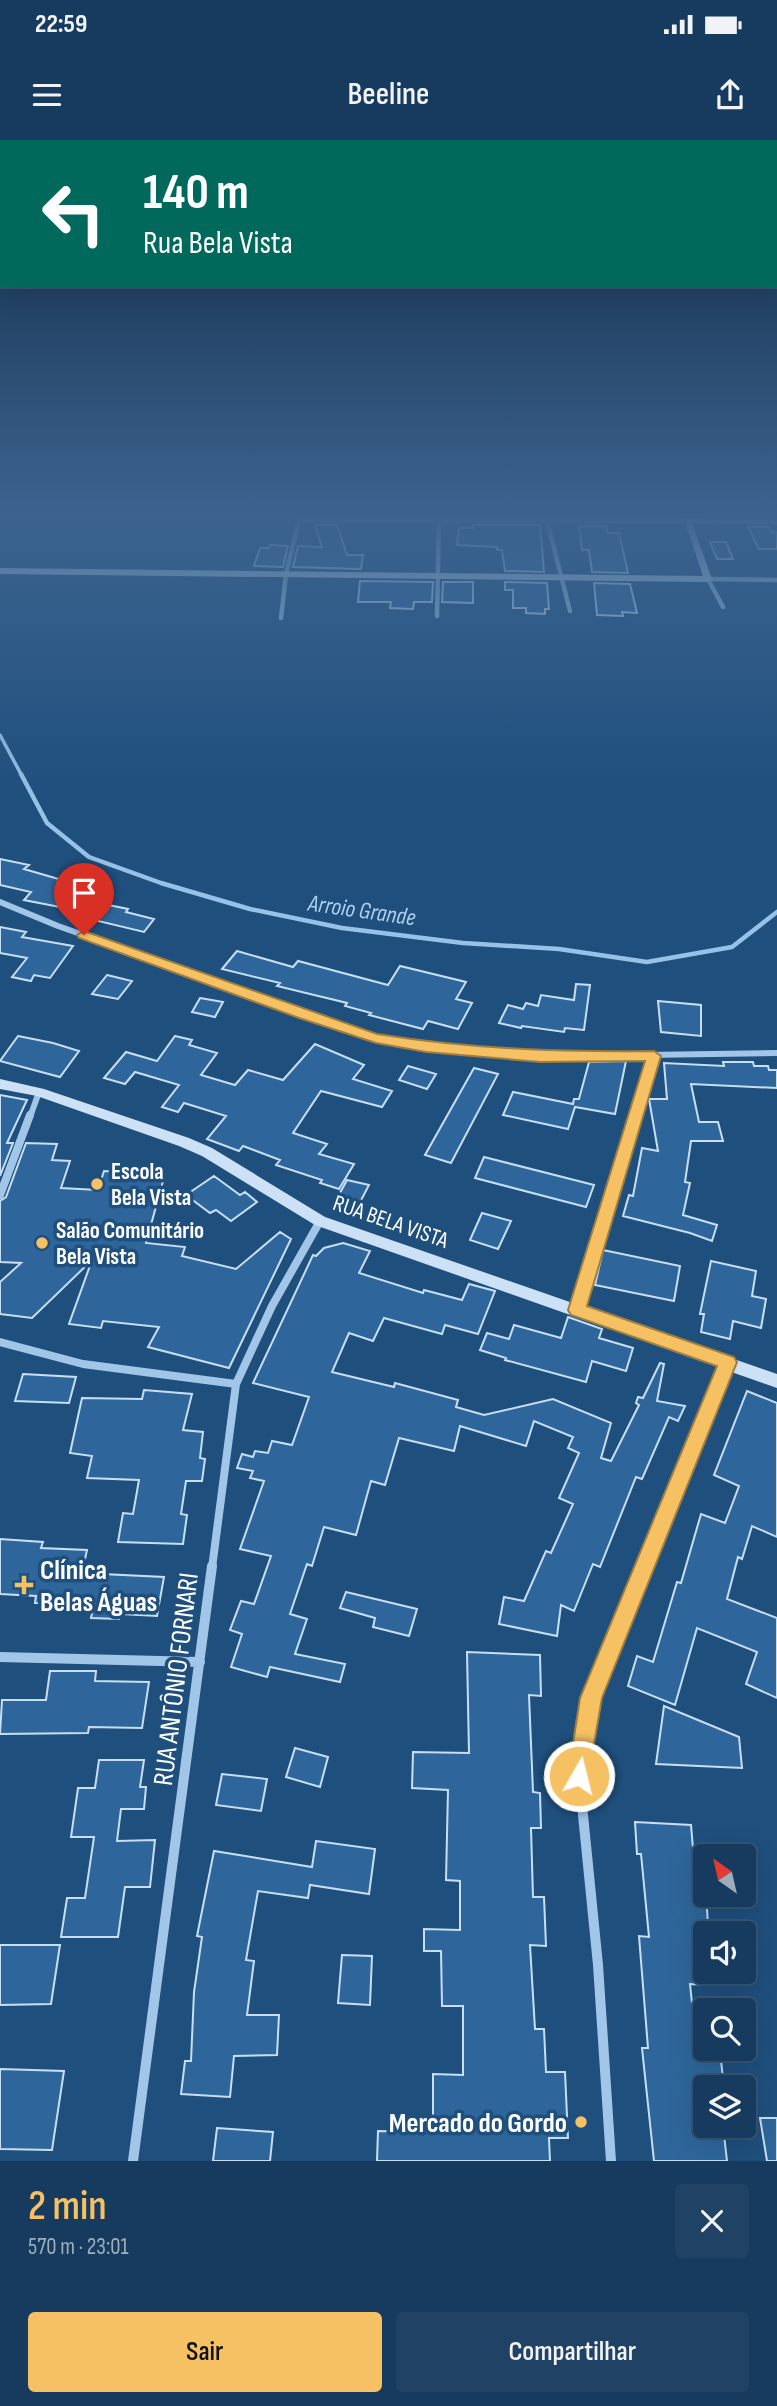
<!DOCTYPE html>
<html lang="pt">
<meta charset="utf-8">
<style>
body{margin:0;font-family:"Sofia Sans Condensed",sans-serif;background:#204264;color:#f1f3f6;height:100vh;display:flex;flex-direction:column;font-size:26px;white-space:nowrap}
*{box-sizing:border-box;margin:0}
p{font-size:23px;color:#9eadbc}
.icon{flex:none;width:38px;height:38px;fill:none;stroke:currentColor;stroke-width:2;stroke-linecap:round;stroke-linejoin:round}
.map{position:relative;height:2021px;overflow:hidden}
.sheet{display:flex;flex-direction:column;background:#173b5e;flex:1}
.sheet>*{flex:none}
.guide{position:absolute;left:0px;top:0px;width:777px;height:147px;box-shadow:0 7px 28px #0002,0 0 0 2px #365573;background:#00695c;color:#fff;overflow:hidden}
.needle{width:46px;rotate:326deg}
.fabs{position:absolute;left:693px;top:1704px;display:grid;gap:14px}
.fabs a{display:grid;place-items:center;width:63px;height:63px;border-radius:7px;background:#173b5e;box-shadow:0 7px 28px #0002,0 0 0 2px #365573;font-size:35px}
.pin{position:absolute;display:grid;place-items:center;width:60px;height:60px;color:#fff;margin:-72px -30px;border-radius:50% 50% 50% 0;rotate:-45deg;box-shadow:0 0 7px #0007}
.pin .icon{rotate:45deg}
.me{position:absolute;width:77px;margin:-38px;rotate:8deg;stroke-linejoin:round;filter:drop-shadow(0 0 5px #0008)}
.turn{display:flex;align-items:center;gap:24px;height:147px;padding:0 28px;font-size:32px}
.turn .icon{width:91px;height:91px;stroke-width:2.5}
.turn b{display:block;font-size:49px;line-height:60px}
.round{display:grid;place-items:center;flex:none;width:74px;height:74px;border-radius:7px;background:#204264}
.overview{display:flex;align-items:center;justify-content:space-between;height:119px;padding:0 28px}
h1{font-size:42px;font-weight:600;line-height:52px;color:#f5c162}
.cta{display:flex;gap:14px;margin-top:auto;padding:14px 28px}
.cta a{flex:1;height:80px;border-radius:7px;background:#f5c162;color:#111;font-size:28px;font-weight:600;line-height:80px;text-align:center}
.cta a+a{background:#204264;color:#f1f3f6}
.status{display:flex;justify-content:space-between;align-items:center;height:49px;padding:0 35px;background:#173b5e;direction:ltr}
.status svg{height:19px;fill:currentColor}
header{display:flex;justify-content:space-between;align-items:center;height:91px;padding:0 28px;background:#173b5e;font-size:32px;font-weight:600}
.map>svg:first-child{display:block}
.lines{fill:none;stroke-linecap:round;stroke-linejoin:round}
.stream-far1{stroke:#96c2e9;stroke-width:3.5}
.stream{stroke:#96c2e9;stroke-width:4.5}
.building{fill:#2e669b;stroke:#c6dff6;stroke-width:2}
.street-far3{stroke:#a2c6e7;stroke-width:4.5}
.street-far2{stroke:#a2c6e7;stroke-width:6}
.street-far1{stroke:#a2c6e7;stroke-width:8}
.street{stroke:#a2c6e7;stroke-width:10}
.secondary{fill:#cde1f6;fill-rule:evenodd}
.route{fill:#f5c162;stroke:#9f7d40;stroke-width:2}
.poi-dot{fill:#f5c162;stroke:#1f4f7d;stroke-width:2.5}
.labels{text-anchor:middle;stroke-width:7;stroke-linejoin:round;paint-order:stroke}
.poi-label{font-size:23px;font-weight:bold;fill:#fff;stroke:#1f4f7d;text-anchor:start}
.street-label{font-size:23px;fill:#fff;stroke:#1f4f7d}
.water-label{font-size:24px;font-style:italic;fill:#add0ef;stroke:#1f4f7d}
.near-poi-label{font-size:28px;font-weight:bold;fill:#fff;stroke:#1f4f7d;text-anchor:start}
.near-street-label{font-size:28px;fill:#fff;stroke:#1f4f7d}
</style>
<div class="status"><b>22:59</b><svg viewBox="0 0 49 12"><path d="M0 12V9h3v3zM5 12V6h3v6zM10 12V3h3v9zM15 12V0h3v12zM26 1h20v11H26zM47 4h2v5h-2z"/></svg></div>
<header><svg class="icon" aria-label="menu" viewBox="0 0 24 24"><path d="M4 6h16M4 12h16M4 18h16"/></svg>Beeline<svg class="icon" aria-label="share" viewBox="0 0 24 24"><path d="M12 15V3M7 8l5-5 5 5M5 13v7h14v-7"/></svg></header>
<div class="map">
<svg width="777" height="2021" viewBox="0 0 777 2021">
<rect width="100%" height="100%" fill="#1f4f7d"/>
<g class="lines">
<!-- stream-far1 -->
<path class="stream-far1" d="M0,595l22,41"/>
<!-- stream -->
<path class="stream" d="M21,634l26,49 42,34 72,26 89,26 92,19 121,15 96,6 88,13 85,-15 45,-35"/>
</g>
<!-- building -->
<path class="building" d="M315,385h22l10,30h16l-2,14 -68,-2 5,-21 24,1z
M473,385h67l4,47 -39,-1 -3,-21h-5v-3l-40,-2 2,-17h14z
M579,386h27l2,7h11l9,40 -36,-1 -3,-22h-7z
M748,387h21l2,5h6v17h-18z
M710,402h16l7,17h-16z
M270,405l18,1 -5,21 -29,-1 6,-18h9z
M360,441l73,1 -1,20h-18l-1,7 -23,-1 1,-6h-33z
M443,442h30v21l-31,-1z
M505,442l42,1 2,26h-4v5l-19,-1v-5h-13v-18h-8z
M594,443l36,1 7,29 -15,-1 1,4 -26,-1z
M0,719l29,6 -5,4 45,13 -3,3 24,5 -15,20 -51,-10 7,-8 -31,-7z
M84,760l44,9 -2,3 28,7 -10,13 -71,-17z
M0,787l26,5 -4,5 51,9 -23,32 -16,-3 -3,6 -19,-4 15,-19 -27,-5z
M237,811l56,16 5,-6 90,24 12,-19 66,16 -10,17 16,4 -14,26 -30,-8 -5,8 -54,-14 2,-2 -26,-7 2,-3 -70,-17 3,-3 -58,-14z
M107,835l25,6 -14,18 -26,-5z
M576,844l14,1 -6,45 -19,-2 -1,4 -42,-6 -1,2 -22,-5 9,-18 15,4 3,-6 12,3 3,-11 33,5z
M200,858l23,4 -8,15 -23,-5z
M658,861l43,4v31l-40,-4z
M18,896l35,7 26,8 -19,26 -60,-16z
M175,896l17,4 -3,5 28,8 -16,22 34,10 13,-15 35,10 32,-36 49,21 -11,14 39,12 -10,16 -61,-16 -28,42 34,11 -8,10 35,10 -15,25 -19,-6 2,-3 -46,-15 4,-5 -37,-14 -4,5 -32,-12 19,-23 -42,-13 -6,9 -16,-5 17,-22 -44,-13 -10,12 -21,-6 22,-26 31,9z
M626,921l-11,53 -40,-7 -7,22 -65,-14 10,-23 60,12 1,-5h5l10,-37z
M723,922h30l1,4h14l1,4h8v18l-86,-4 8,38h19l5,19h-32l-6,41 5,1 -7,32 34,10 -5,16 -22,-8 -67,-17 6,-21 4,1 9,-48 16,3 -9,-52h18l-3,-36 60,3z
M408,926l28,8 -9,15 -28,-9z
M474,928l24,6 -47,89 -26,-8z
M0,955l27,5 -20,43h6l-13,33z
M26,1003l31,1 -5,16 18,1 -9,27 37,2 6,-19 61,3 -19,69 39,4 -3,9 54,13 44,-37 11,7 -62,129 -81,-21 11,-20 -56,-6 -2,7 -32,-4 23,-64 -60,58 -32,-4v-32l21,-19 -21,-1v-61l6,-4z
M484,1017l110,28 -8,22 -111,-29z
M214,1036l26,19 5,-3 12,10 -26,19 -15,-11 -6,3 -24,-18z
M347,1040l22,5 -12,23 -22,-6z
M482,1073l29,8 -13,28 -28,-9z
M343,1103l27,8 -11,22 64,20 1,-3 38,10 7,-16 26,7 -17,43 -33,-9 -3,9 -58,-16 -11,23 -24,-8 -17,39 62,15 1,-4 63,17 -2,7 28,8 69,-16 58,24 -10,35 10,3 28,-56 -3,-2 2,-6 5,1 17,-35 4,1 -7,37 28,5 -7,15 -9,-4 -27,62 -6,-2 -36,90 -7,-3 -19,47 -13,-6 -4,31 -58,-12 5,-27 20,4 22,-50 5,2 22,-49 -14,-6 20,-45 -11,-5 5,-11 -39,-16 -8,25 -66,-20 -6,25 -55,-13 -14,47 -14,-4 -15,54 -32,-8 -12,39 -5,-2 -17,50 17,5 -12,35 50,10 -5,18 -70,-15 -3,10 -36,-10 11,-33 -12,-4 11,-29 13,3 17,-48 -31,-7 24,-68 -14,-3 3,-7 -16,-3 5,-14 11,3 2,-6 13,2 4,-12 20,4 17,-48 -56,-14 60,-128 3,1 8,-8z
M603,1110l77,16 -6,35 -79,-16z
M711,1121l45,10 -4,25 14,3 -5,29 -28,-7 -3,18 -29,-7 3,-18h-4z
M568,1177l34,12 -3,9 34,10 -7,23 -34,-10 -6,21 -81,-22 1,-2 -26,-8 7,-17 22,6 5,-14 47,13z
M23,1234l53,3 -7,26 -54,-2z
M144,1250l48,4 -9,36 20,2 -3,26 5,1 -3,22h-16l-5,33 6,1 -4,29 -65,-2 5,-29 10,1 6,-34 -52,-2 5,-22 -22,-3 12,-55 60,1z
M747,1251l30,12v134l-25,-11 -10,33 -4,-2 -11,42 50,19v80l-31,-14 11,-32 -60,-24 -22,77 -47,-19 9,-30 16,6 24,-80 4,1 20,-69 24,9 14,-37 -25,-11z
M0,1399l43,3 -2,6 46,2 -5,23 82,4 -7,39 -37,-2 -1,5 -28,-1 3,-14 -59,-1 1,-7 -36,-2z
M346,1452l71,17 -8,27 -36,-9 2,-9 -35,-10z
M467,1512l73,3 1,41 -12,-1 4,97 7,1 1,35h-10l2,69h11l2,49 -16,-1 5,84h9l2,43h19l3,66h-19l1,23h-173l1,-30 55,1v-58l30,1v-69h-21l-1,-55h-17v-22l36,1v-49l-14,-1 2,-90 -36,-2 1,-36 56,1z
M50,1531h46l-1,10 54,1 -7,46 -53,-1 -1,6 -88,1 2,-34h44z
M664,1566l75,31 3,31 -86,-4z
M295,1608l33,9 -8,30 -34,-10z
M99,1620h45l-4,27h6l-2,22h-23l-4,32 38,-1 -5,47h-25l-7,50h-57l6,-39h18l9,-61h-23l7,-49h17z
M222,1634l45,5 -6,32 -45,-6z
M635,1682l56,3 4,47 10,1 3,53 -10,-1 8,60 -16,-1 7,66 23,1 4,37h-19v38h18l4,35h-73l-12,-113h6l-9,-112 10,1 -8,-83h-4z
M316,1701l59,8 -6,45 -59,-9 -2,13 -50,-7 -12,69 8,1 -7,54h32l-2,40 -43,1 -4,41 -49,-3 4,-33h6l3,-69 8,-55 -5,-1 17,-85 98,16z
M0,1805h60l-9,59 -51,1z
M342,1815l30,1 -2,49 -32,-2z
M0,1929l64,2 -12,79 -52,-1z
M760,1978h17v43h-10z
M217,1988l56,4 -3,29h-57z"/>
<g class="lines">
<!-- street-far3 -->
<path class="street-far3" d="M547,381l23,90
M723,467l-15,-28 69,1
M437,476l2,-96
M281,478l5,-44 13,-54 388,1"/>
<!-- street-far2 -->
<path class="street-far2" d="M0,762l58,24 318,112 100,12 100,6 201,-3
M30,977l9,-25
M635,977l19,-61"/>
<!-- street-far1 -->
<path class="street-far1" d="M0,1055l30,-80
M577,1170l59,-195
M0,1202l83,22 153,20
M212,1428l24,-184 36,-78 48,-85
M644,1428l83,-206"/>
<!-- street -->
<path class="street" d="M0,1517l200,5
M133,2021l79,-595
M611,2021l-13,-196 -19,-190 12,-77 54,-132"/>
<!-- secondary -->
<path class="secondary" d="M684,379l93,1v4l-85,-1 20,56 -4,3 -708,-8v-6l703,8z
M0,939l44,10 145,49 23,10 113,69 452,157v14l-462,-163 -113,-69 -23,-10 -142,-50 -37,-7z"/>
</g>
<!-- sky -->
<linearGradient id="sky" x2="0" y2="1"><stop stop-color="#112b45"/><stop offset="0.57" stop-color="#3c638f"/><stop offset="1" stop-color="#3c638f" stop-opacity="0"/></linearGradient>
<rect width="777" height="659" fill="url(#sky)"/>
<!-- route -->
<path class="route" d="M84,791l293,103c95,15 182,18 277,17l7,5 -74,250 147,51 3,5 -135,336 -15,86 -8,3 -8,-3 -3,-8 12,-78 137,-332 -146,-51 -3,-5 77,-249 -105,1 -114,-10 -50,-9 -77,-25 -220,-80 -2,-3z"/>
<!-- markers -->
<g class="poi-dot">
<circle cx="97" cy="1044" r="7"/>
<circle cx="42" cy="1103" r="7"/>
<path d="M20.5 1434.5h7v7h7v7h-7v7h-7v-7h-7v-7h7z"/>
<circle cx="581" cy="1982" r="7"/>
</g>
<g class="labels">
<!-- poi labels -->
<g class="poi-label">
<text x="111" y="1039">Escola<tspan x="111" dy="26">Bela Vista</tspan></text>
<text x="56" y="1098">Salão Comunitário<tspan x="56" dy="26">Bela Vista</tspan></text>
</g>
<!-- street labels -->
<g class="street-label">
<text transform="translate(391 1081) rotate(19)" y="8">RUA BELA VISTA</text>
</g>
<!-- water labels -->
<g class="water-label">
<text transform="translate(362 770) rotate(8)" y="8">Arroio Grande</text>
</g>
<!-- near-poi labels -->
<g class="near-poi-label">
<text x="40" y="1439">Clínica<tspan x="40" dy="32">Belas Águas</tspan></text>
<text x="567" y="1992" text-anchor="end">Mercado do Gordo</text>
</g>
<!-- near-street labels -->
<g class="near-street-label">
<text transform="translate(175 1539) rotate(-83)" y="10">RUA ANTÔNIO FORNARI</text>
</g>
</g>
</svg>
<div class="fabs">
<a><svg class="needle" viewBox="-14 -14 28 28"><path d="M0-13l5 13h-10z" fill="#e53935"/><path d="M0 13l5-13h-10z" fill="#9eadbc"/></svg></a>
<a><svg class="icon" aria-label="sound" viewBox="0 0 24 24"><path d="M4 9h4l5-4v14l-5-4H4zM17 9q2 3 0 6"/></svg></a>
<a><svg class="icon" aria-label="search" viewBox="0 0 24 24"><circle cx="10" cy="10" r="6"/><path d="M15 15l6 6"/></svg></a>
<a><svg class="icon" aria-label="layers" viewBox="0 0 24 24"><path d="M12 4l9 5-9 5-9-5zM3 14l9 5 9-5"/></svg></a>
</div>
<div class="pin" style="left:84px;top:795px;background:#d93025"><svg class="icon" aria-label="arrive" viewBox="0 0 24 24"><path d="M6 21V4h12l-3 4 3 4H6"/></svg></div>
<svg class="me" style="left:579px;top:1636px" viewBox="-20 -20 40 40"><circle r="17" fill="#f5c162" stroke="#fff" stroke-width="3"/><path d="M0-11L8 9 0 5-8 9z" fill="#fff"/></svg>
<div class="guide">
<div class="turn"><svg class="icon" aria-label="left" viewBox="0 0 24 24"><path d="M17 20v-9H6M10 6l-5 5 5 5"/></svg><div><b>140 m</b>Rua Bela Vista</div></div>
</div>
</div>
<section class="sheet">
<div class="overview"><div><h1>2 min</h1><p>570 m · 23:01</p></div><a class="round"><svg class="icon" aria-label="close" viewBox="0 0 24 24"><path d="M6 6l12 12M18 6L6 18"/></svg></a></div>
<div class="cta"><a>Sair</a><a>Compartilhar</a></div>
</section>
